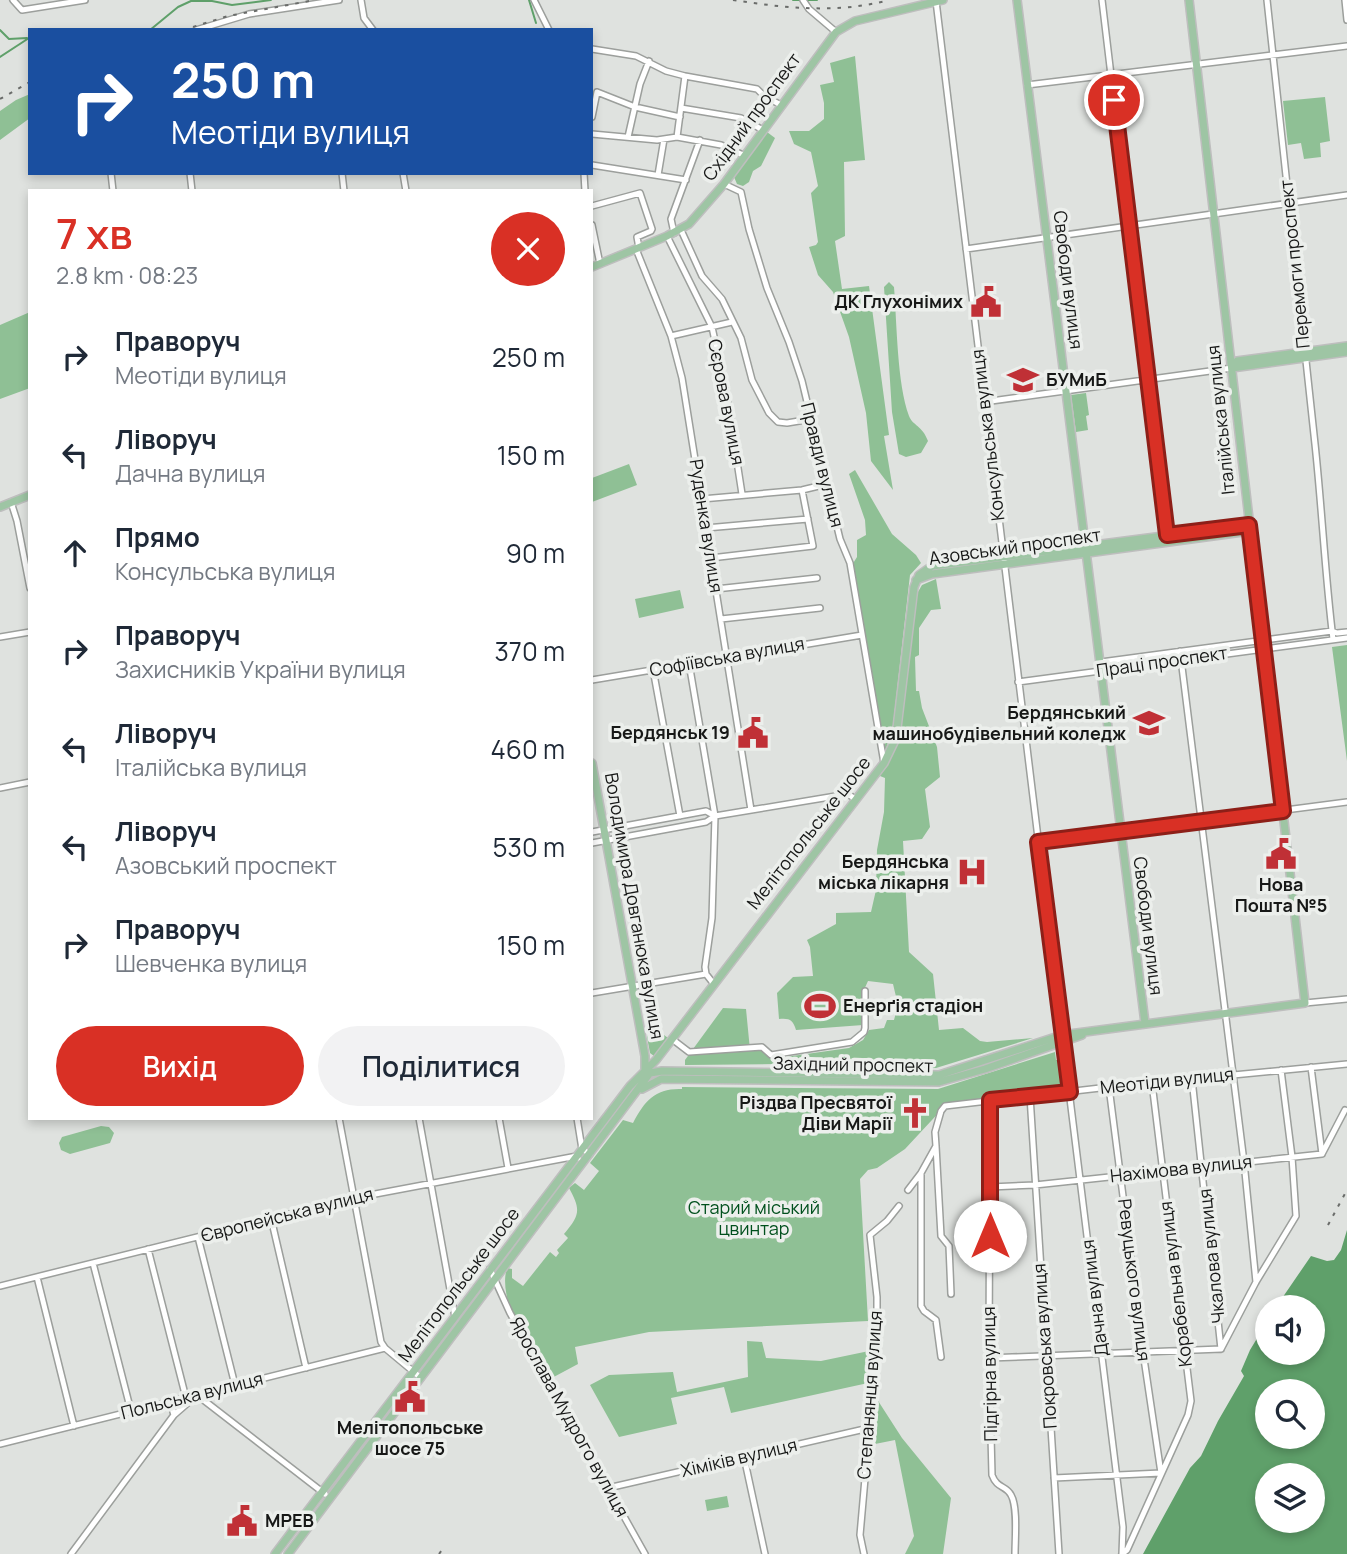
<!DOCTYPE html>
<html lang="uk">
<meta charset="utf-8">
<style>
body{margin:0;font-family:Manrope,sans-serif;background:#f2f2f3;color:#1f2937;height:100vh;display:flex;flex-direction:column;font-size:26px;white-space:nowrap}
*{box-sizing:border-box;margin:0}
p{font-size:23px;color:#747a83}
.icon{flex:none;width:38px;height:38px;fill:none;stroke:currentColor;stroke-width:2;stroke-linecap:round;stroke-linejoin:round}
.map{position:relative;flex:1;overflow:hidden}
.sheet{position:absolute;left:28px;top:189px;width:565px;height:931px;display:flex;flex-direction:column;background:#fff;border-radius:0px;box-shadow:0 4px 10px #0003}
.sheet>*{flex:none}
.guide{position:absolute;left:28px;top:28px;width:565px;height:147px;border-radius:0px;box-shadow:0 4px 10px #0003;background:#1a4fa0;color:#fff;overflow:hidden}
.tools{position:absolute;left:1255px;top:1295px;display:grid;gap:14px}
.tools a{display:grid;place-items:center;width:70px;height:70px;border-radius:50%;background:#fff;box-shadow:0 4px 10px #0003;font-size:35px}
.pin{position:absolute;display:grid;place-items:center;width:60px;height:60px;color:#fff;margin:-30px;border:4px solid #fff;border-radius:50%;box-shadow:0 2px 7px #0007}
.me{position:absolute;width:77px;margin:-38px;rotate:0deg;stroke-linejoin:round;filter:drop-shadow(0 0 5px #0008)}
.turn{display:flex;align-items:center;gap:24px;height:147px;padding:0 28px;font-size:32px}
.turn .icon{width:91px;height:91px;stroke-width:2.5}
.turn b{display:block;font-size:49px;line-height:60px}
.round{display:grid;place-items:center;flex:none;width:74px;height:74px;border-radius:37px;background:#f2f2f3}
.overview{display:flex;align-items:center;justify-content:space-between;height:119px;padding:0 28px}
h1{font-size:42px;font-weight:600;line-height:52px;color:#d93025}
.button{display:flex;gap:14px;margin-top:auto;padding:14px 28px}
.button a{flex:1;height:80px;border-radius:42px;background:#d93025;color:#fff;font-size:28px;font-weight:600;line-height:80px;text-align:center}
.button a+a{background:#f2f2f3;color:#1f2937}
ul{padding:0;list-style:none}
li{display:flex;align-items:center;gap:21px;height:98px;padding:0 28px}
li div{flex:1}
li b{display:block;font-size:26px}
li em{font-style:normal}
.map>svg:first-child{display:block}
.green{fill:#8fc095}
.water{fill:#5fa06a;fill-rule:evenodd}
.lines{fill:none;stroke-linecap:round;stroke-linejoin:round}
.stream{stroke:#5fa06a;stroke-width:2}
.minor-casing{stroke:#9c9f9c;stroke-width:8}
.major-casing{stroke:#bebebe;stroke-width:10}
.minor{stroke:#fff;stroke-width:5}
.major{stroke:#9ec5a4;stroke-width:7}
.rail{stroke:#6a6c6a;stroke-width:2;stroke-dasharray:3.5 7;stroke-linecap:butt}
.route-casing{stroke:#8d1f18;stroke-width:18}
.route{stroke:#d93025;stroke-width:12}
.labels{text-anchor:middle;stroke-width:7;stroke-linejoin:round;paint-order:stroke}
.street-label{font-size:18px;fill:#171817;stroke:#ecefec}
.poi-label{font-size:18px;font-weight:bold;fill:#171817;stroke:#ecefec;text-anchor:end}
.park-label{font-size:18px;fill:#00501d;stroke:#ecefec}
</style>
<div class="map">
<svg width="1347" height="1554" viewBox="0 0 1347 1554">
<rect width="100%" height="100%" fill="#dfe2df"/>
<!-- green -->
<path class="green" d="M855,56l10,104 -21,2 1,74 -10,5 7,48 27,-3 20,149 -5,1 9,54 -22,-29 -5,-48 -17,-76 -16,-45 -15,-17 -9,-28 7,-2 2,-3 -7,-49 7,-7 -7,-34 -17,-8 -5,-13h20l15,-12v-16l-4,-18 14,-3 -4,-19z
M30,94v24l-30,22v-29l16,-11z
M1325,97l5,44 -10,2 1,14 -17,2 -3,-16 -13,2 -5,-44z
M767,132l8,6 -14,28 -8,5 -4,11 -6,4 -6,-2 -3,-7z
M889,282l5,5c3,37 3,96 15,129 4,10 13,9 19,25l-7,12 -15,4 -7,-3 -7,-42 -8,-125z
M30,312v76l-30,11v-74z
M1086,393l3,22 -3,1 2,14 -12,2 -5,-37z
M629,464l8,21 -45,17v-24z
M855,470l37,64 24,21 5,8 -11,12 -17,150 -8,28 -33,-188 5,-8v-17l9,-5 -1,-15 -16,-46z
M936,579l5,30 -10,1 -12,18v27l-4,2 1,34h3l3,17 15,39 3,30 -15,12 5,38 -8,12 -19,2 6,111 24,22 6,56 24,-2 17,13 7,1 46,-4 -97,30 -160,-4 -91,1v-5l38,-52 23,1 4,41 12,-1 7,8 9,1 71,-10 14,-8 6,-10 15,-2 3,-8h7l4,-15 -5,-21 -25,-3 -5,11v33l-67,5c-3,-10 -6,-12 -17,-11l-2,-26 16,-16 20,-1 -3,-29 -3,-7 29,-16v-11l35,-1 5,-22 1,-40 7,-38 1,-34 -5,-2 -10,9 21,-27 7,-18 17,-143 7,-12z
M680,590l4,18 -45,10 -4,-19z
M1347,645v116l-15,-114z
M652,1031l9,7 3,-3 4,3 -14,18 -4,-3 -3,-16z
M1052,1040l1,3 -114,37 -162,-4 -113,1v-2l113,-1 162,4z
M1055,1052l1,8h7l3,30 -121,16 -40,43 -28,19 -9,2 -8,9 8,142 -219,11 -74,15 3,17 -28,15 -41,-73c-3,-13 -6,-25 -2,-38l5,1v9l11,8 27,-34 6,5 3,-4 -2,-3 11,-12 -4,-4c16,-19 17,-24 5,-46l6,-5 9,7 15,-19 -9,-8 33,-43 10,3c12,-23 23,-35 49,-34v-2l256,2z
M101,1126l8,1 5,6 -4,10 -40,11 -9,-4 -2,-7 3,-6z
M577,1161l2,1 -81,106 -1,-2z
M487,1278l4,2 -72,92 -1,-1z
M747,1341l15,1 4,16 55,3 48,-10 -1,32 -137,30 -7,-26 -53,11 6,26 -58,13 -29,-52 19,-10 64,-3 4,20 71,-15z
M411,1381h3l-87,114 -1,-3z
M873,1393l29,45 49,60 -8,56h-38l9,-18 -19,-96 -25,5z
M727,1496l2,11 -22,4 -2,-11z"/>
<!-- water -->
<path class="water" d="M1347,1230v324h-204l47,-86 11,-12 17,-35 26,-45 -3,-5 9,-21 17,-28v31h45v-46h-36l35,-51 16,5 7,-1 7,-10zM1267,1391h45v46h-45zM1267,1475h45v46h-45z"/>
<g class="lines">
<!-- stream -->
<path class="stream" d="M529,0l7,23
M793,0h24
M0,30l9,9 18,-1
M150,30l28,-23 13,-6h21l20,4 39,-5
M0,57l29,-19"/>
<defs>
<path id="minor" d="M13,0l9,10 63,-10
M361,0l3,18 9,12
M534,0l15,30
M803,0l6,9 27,23
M1102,0l64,535
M1267,0c17,148 33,296 48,444 7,65 10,130 18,195
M1345,0l2,20
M936,1l126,1034
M196,30l53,-16 90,-14
M592,49l44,7 30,15 19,5 72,13 7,7 17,9
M1027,85l320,-39
M681,108l60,10 22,12
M592,117l5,-25 38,15 45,10
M592,134l65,6 20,-3 44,8 22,10
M628,137l12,-53 9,-23
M677,137l8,-61
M592,165l94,15
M111,173l2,18
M190,173l2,18
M342,173l2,18
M403,173l3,18
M584,173l1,18
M658,175l6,-36
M724,184l17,8 8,37 18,59 22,54 13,39 38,158 10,24 34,200
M592,206l48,-13 12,36 -1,2 -14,6 2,11
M592,225l8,39
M681,230l21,46 20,23 19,39 11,42 17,33 9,9 9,1 24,-4
M674,233l-3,-14 29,-79
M667,236l45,91 15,70 15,97
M636,249l35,87 11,42 69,432
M966,249l381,-54
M671,336l61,-14
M984,402l248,-34
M702,499l100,-9 25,-6
M11,502l6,19 13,67
M706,528l102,-9
M711,558l102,-12 -11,-56
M716,589l101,-11
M721,619l99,-11
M0,637l30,-5
M1180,651l64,511 12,120
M1101,662l231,-31 5,2 10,-1
M689,663l26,153 -3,102 -7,49 1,7 7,9
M653,669l27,147
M592,680l270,-45
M1018,682l329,-44
M0,788l30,-6
M592,832l114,-21 9,5
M1038,842l309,-40
M592,843l114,-21 9,-6 133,-22 7,5
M592,993l114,-19
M1305,1003l42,-4
M672,1039l17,13 73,-5 9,8 81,-13 12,-10 1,-4v-37
M1063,1042l60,485 -1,27
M1311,1067l11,87
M1192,1079l29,270
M1030,1096l29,458
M990,1100l-1,258 3,117c5,14 14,10 19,20 7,12 4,44 4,59
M339,1118l42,224 4,6 36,30
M419,1118l36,199
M499,1118l9,50
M577,1118l5,31 8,5
M936,1146l5,90 8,10 2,48
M990,1187l45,-2 287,-31 23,-44
M908,1190l13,-17
M271,1218l35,150
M198,1237l37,148
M148,1249l38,149
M93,1263l38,148
M490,1269l20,44 135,241
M37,1277l37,149
M0,1286l354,-88 223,-42 1,2
M1221,1349l35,-67 40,-66 -4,-59 -11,-87
M941,1357l-5,-37 -12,-9 -3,-5v-133l15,-27 -1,-14 6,-21 4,-5 164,-19 238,-23
M989,1358l232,-9
M174,1415l23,-20 128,99
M0,1444l385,-96
M744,1457l21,97
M1054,1478l107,-5 -18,-121 -34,-265
M608,1488l261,-60
M71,1554l103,-139 -4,-13
M864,1554l-4,-19 17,-192v-46l-7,-62 17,-14 12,-15
M1122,1554l5,-4 61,-135 3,-14 -39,-318"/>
<path id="major" d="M1017,0l128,1023
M592,267l75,-31 22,-12 35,-40 112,-152 19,-11 88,-21
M1232,367l5,-6 110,-15
M1232,368l115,-16
M0,507l30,-12
M916,580l16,-6 318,-43
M592,763l53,293v14
M644,1074l18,-3 277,4 123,-40 243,-32 -116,-1003
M642,1089l19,-10 278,3 46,-13 97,-34
M275,1554l355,-468 26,-26 228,-297 11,-23 2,-12 17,-141 5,-12 13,-9 317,-41
M288,1554l362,-481"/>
</defs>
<!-- minor casing -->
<use href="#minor" class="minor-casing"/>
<!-- major casing -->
<use href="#major" class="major-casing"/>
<!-- minor -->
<use href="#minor" class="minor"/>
<!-- major -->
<use href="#major" class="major"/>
<!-- rail -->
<path class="rail" d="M733,0c52,8 104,14 156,0
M183,30l45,-14 87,-16
M0,99l30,-17
M1328,1225l19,-35
M439,1554l3,-4"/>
</g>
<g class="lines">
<defs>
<path id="route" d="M990,1236v-136l80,-8 -32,-250 245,-31 -34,-286 -82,10 -53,-435"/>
</defs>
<!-- route casing -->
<use href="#route" class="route-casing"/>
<!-- route -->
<use href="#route" class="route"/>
</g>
<!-- icons -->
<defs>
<symbol id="civic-bare" viewBox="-9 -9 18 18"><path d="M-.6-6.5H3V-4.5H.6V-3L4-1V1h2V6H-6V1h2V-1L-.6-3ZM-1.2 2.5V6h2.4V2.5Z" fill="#c03036" stroke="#ecefec" stroke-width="2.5" paint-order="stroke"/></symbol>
<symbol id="university-bare" viewBox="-9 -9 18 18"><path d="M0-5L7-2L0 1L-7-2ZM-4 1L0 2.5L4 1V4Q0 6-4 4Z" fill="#c03036" stroke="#ecefec" stroke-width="2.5" paint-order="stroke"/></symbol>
<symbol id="hospital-bare" viewBox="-9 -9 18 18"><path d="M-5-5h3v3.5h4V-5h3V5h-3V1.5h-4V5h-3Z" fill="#c03036" stroke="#ecefec" stroke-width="2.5" paint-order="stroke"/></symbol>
<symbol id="stadium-bare" viewBox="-9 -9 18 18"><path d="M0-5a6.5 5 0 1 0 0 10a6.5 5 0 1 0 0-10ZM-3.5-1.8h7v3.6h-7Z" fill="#c03036" stroke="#ecefec" stroke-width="2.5" paint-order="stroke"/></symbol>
<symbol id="church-bare" viewBox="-9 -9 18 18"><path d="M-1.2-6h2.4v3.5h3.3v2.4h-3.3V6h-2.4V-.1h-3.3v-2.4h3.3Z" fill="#c03036" stroke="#ecefec" stroke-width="2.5" paint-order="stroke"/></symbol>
</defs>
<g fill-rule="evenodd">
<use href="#civic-bare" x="964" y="280" width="44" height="44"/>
<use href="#university-bare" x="1001" y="358" width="44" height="44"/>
<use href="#university-bare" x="1127" y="701" width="44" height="44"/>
<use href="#civic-bare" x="731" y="711" width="44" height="44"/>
<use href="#civic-bare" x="1259" y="832" width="44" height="44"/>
<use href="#hospital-bare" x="950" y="850" width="44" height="44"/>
<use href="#stadium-bare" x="798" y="984" width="44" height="44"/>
<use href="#church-bare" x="893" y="1091" width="44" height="44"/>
<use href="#civic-bare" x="388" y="1375" width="44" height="44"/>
<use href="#civic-bare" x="220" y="1499" width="44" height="44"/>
</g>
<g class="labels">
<!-- street labels -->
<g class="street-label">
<text transform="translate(752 117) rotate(-54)" y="6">Східний проспект</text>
<text transform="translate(1295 264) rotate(-96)" y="6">Перемоги проспект</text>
<text transform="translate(1068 280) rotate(83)" y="6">Свободи вулиця</text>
<text transform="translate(726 402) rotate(79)" y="6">Сєрова вулиця</text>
<text transform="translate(1221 420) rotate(-96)" y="6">Італійська вулиця</text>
<text transform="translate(988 435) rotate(-97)" y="6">Консульська вулиця</text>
<text transform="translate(822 465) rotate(76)" y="6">Правди вулиця</text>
<text transform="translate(706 526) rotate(81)" y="6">Руденка вулиця</text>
<text transform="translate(1015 547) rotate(-8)" y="6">Азовський проспект</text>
<text transform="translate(727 657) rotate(-10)" y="6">Софіївська вулиця</text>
<text transform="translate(1162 662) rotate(-8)" y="6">Праці проспект</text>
<text transform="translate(809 833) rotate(-52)" y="6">Мелітопольське шосе</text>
<text transform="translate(634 906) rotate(80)" y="6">Володимира Довганюка вулиця</text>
<text transform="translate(1148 926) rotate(83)" y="6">Свободи вулиця</text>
<text transform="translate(853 1065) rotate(1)" y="6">Західний проспект</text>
<text transform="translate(1167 1081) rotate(-6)" y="6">Меотіди вулиця</text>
<text transform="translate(1181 1169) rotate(-6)" y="6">Нахімова вулиця</text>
<text transform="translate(287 1215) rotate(-14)" y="6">Європейська вулиця</text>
<text transform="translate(1212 1256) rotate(-96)" y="6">Чкалова вулиця</text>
<text transform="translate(1134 1280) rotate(83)" y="6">Ревуцького вулиця</text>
<text transform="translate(1176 1284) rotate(-97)" y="6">Корабельна вулиця</text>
<text transform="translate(459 1285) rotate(-53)" y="6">Мелітопольське шосе</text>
<text transform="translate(1095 1298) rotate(-97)" y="6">Дачна вулиця</text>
<text transform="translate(1045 1346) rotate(-94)" y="6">Покровська вулиця</text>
<text transform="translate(990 1374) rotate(-91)" y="6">Підгірна вулиця</text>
<text transform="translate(870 1395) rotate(-86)" y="6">Степанянця вулиця</text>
<text transform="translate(192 1396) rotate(-14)" y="6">Польська вулиця</text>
<text transform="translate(569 1417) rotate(61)" y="6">Ярослава Мудрого вулиця</text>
<text transform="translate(739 1458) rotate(-13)" y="6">Хіміків вулиця</text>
</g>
<!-- poi labels -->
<g class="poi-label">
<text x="963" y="308">ДК Глухонімих</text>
<text x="1046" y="386" text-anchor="start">БУМиБ</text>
<text x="1126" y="719">Бердянський<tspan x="1126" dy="21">машинобудівельний коледж</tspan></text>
<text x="730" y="739">Бердянськ 19</text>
<text x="949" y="868">Бердянська<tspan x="949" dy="21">міська лікарня</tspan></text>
<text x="1281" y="891" text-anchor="middle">Нова<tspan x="1281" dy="21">Пошта №5</tspan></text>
<text x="843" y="1012" text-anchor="start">Енерґія стадіон</text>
<text x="892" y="1109">Різдва Пресвятої<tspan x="892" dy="21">Діви Марії</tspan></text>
<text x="410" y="1434" text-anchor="middle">Мелітопольське<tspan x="410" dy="21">шосе 75</tspan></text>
<text x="265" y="1527" text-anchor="start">МРЕВ</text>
</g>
<!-- park labels -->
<g class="park-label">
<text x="754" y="1214">Старий міський<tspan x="754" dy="21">цвинтар</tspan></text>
</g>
</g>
</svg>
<div class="tools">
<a><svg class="icon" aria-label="sound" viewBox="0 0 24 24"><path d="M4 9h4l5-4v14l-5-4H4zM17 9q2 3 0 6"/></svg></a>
<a><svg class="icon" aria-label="search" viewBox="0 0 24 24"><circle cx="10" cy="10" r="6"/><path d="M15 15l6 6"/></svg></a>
<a><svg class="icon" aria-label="layers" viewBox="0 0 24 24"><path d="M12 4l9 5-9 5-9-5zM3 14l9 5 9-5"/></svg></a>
</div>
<div class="pin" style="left:1114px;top:100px;background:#d93025"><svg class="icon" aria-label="arrive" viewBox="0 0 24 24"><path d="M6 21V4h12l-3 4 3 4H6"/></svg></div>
<svg class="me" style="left:990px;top:1236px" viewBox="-20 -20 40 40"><circle r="19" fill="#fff"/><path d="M0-13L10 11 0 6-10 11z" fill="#d93025"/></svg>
<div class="guide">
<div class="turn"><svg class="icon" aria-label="right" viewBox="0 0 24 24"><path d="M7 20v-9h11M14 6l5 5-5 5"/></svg><div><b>250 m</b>Меотіди вулиця</div></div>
</div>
<section class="sheet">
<div class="overview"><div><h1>7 хв</h1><p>2.8 km · 08:23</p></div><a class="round" style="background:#d93025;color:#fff"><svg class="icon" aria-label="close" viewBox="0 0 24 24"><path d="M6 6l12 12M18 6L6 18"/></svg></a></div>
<ul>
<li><svg class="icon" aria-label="right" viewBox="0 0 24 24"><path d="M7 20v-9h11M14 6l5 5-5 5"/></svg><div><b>Праворуч</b><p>Меотіди вулиця</p></div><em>250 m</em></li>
<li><svg class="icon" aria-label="left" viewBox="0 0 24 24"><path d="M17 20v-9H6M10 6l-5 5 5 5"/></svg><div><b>Ліворуч</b><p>Дачна вулиця</p></div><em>150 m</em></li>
<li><svg class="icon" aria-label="ahead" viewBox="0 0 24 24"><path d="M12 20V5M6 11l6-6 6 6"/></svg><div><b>Прямо</b><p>Консульська вулиця</p></div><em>90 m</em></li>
<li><svg class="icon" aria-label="right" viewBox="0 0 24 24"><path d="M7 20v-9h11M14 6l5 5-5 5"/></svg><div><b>Праворуч</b><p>Захисників України вулиця</p></div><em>370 m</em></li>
<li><svg class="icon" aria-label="left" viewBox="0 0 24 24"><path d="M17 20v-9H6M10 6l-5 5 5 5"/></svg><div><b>Ліворуч</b><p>Італійська вулиця</p></div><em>460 m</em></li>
<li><svg class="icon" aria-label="left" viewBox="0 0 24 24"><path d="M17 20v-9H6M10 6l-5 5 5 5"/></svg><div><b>Ліворуч</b><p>Азовський проспект</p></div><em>530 m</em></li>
<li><svg class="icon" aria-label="right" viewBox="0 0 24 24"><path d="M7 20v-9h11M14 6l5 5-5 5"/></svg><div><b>Праворуч</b><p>Шевченка вулиця</p></div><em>150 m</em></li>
</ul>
<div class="button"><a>Вихід</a><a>Поділитися</a></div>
</section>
</div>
